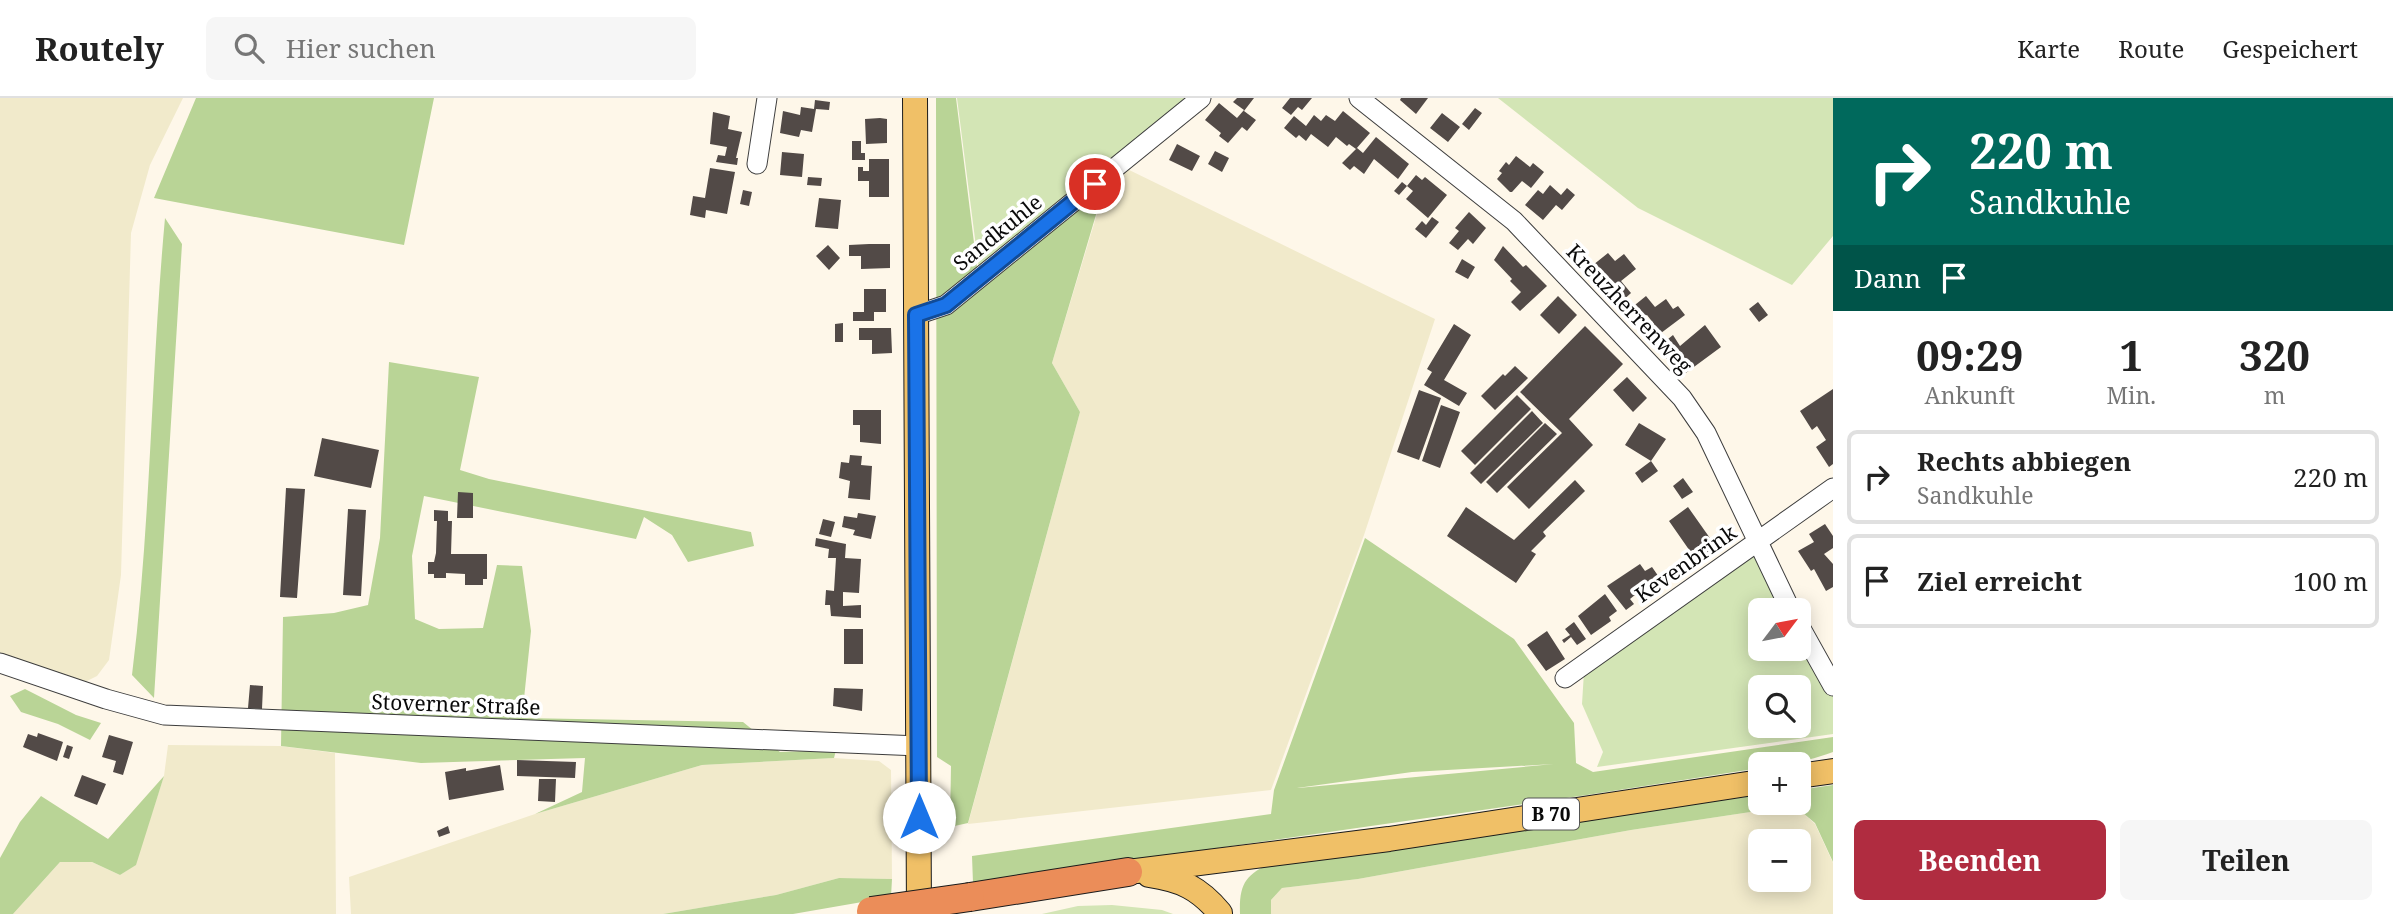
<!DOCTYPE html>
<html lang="de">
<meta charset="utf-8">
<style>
body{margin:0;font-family:"Noto Serif",serif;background:#f6f6f6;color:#222;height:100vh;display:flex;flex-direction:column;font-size:26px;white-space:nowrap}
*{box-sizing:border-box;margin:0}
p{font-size:23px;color:#767676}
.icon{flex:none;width:38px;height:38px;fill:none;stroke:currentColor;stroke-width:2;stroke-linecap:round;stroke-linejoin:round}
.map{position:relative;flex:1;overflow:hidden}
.sheet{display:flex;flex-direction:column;background:#fff;width:560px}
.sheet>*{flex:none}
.guide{background:#00695c;color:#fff;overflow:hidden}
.needle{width:46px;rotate:58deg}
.fabs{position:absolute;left:1748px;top:500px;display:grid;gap:14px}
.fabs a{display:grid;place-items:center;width:63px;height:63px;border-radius:10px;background:#fff;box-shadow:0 4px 18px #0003;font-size:35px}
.pin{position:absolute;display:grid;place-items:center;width:60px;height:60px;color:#fff;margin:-30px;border:4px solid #fff;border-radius:50%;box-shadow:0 2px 7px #0007}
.me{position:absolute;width:77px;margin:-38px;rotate:0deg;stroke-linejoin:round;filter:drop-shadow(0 0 5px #0008)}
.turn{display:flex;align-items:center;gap:24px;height:147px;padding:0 21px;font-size:32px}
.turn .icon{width:91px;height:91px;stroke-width:2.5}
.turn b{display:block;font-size:49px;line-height:60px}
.then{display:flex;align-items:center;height:66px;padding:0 21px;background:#0003;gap:14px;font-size:26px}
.eta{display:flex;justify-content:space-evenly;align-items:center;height:119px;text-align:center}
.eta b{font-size:42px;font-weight:700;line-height:49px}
.primary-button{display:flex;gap:14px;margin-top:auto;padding:14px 21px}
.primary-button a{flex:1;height:80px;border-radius:10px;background:#b02c40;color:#fff;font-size:28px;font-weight:700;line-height:80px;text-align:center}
.primary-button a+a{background:#f6f6f6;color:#222}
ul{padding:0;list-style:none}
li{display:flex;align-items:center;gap:21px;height:94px;margin:0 14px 10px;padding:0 7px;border:4px solid #e0e0e0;border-radius:10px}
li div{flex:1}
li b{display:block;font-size:26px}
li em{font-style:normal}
header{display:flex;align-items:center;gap:42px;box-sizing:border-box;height:98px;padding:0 35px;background:#fff;border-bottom:2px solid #e0e0e0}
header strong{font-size:33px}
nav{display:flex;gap:38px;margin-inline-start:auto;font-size:24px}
.search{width:490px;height:63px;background:#f6f6f6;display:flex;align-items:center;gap:18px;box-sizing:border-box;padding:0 24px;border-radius:10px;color:#767676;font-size:26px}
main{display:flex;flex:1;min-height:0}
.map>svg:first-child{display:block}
.farmland{fill:#f1eacb;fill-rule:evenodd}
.green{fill:#d3e5b5;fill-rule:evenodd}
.forest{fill:#b9d496;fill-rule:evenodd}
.building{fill:#524a47}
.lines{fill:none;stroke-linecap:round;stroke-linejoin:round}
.minor-casing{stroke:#3d3d3d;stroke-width:21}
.major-casing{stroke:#1b1b1b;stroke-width:26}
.highway-casing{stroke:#1b1b1b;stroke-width:30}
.minor{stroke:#fff;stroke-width:19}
.major{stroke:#f0c067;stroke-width:24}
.highway{stroke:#eb8d59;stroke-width:28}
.highway-bridge-casing{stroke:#1b1b1b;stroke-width:30;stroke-linecap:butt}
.highway-bridge{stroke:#eb8d59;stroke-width:28}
.route-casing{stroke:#114b97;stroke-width:18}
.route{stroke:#1a73e8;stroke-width:12}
.labels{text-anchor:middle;stroke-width:7;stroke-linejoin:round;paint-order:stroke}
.shield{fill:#fff;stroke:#545454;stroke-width:2}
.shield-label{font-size:19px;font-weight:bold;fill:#0a0a0a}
.street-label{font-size:21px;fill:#0a0a0a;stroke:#fff}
</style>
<header>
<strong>Routely</strong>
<div class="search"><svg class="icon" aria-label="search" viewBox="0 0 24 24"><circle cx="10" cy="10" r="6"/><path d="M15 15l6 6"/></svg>Hier suchen</div>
<nav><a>Karte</a><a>Route</a><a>Gespeichert</a></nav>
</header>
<main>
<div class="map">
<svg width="1833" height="816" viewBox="0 0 1833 816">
<rect width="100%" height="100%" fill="#fef7e9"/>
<!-- farmland -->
<path class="farmland" d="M0,0h183l-33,67 -19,68 -10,342 -12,85 -12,16 -16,8 -81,-30z
M1123,69l312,152 -71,216 -93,255 -303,34 112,-412 -28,-49 55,-182z
M168,647l112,1 55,7 1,161h-323l47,-52h32l28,13 15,-10 29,-89z
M834,660l45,3 12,9 1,109 -53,-1 -63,17 -113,19h-312l-2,-37 186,-63 167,-49z
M1777,710l26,5 12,11 18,39v51h-562v-14l11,-12 76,-9 273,-49zM1760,744h39v38h-39z"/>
<!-- green -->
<path class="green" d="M957,0h231l-209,172z
M1498,0h335v138l-41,49 -154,-77z
M1753,452l35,61h-28v38h39v-20l34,60v45l-236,33 6,-15 -21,-48 2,-32zM1760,590h39v38h-39z
M1112,807l50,5 11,4h-131l36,-8z"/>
<!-- forest -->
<path class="forest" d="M196,0h238l-30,147 -250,-47z
M936,0h20l23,185 127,-102 -54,182 28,49 -112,411 -18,4 1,-61 -14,-9z
M165,120l17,26 -28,454 -22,-23c19,-152 19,-305 33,-457z
M389,264l90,15 -19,93 29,9 262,53 3,14 -66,16 -16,-27 -28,-18 -8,22 -212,-43 -12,60 3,63 24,10 44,-1 14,-63 25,1 9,65 -9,87 221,4 37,30 56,-2 -2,8 -132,7 -167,49 47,-22 3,-34 -164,5 -140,-17 2,-129 51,-4 34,-8 12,-67z
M1365,440l149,101 60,84 2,40 17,9 240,-35v15c-24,9 -46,13 -73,13v3l-173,27 -614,88 -1,-27 299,-42 3,-24zM1554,666l-256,24h-1l115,-16z
M25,591l51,26 25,8 -11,17 -32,-16 -37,-12 -11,-16z
M164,678l-28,89 -16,10 -28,-13h-32l-47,52h-13v-56l20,-36 21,-26 67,43z
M1833,687v77l-18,-39 -12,-10 -26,-5 -146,22 -273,49 -76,9 -11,12v14h-31c-1,-31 6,-40 34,-52l486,-67v8h39v-13z
M839,780l53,1 -1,18 -98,17h-130l113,-19z"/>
<!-- building -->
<path class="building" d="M1237,0h17l-10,13 12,9 -9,11 -5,-4 -14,16 -9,-7 2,-3 -16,-13 14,-17 18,15 7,-8 -11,-8z
M1290,0h22l-10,12 -4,-3 -7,8 -9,-7z
M1401,0h27l-12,16 -16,-14z
M815,2l15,2 -1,8 -13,-1 -4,23 -11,-2 -2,7 -19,-4 3,-22 17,4 1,-8 13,2z
M1475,10l7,5 -13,17 -7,-6z
M1343,13l27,22 -14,16 -7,-5 -2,2 -11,-9 -8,10 -17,-13 -5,7 -7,-6 -3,3 -12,-10 10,-12 12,10 8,-11 7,6 5,-6 9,6z
M713,14l17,4 -2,13 14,3 -6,26h2l-1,7 -21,-3 2,-7 7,1 2,-9 -17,-3z
M1442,15l18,14 -12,15 -18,-14z
M880,20l7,1v24l-21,1 -1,-25z
M1376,39l33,27 -11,15 -24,-20 -10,15 -10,-8 -4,4 -8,-7 15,-15 6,5z
M852,43h9v12h4v7h-13z
M1177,46l23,12 -8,15 -23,-11z
M1215,53l14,7 -7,14 -14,-8z
M782,54l22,2 -2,23 -22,-2z
M1516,58l14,11 3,-4 11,9 -13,16 -9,-7 -10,11h-2l-13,-13 5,-6 -3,-2 7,-9 3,3z
M869,61h20v38h-20v-16h-11v-14h5v4h6z
M710,70l25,4 -8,42 -21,-4 -1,8 -15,-3 3,-19 12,2z
M1416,77l6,5 3,-3 22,18 -19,23 -22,-19 7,-8 -6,-5z
M808,79l14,1 -1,8 -14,-1z
M1402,84l5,4 -8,9 -5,-4z
M1550,87l11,10 6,-7 8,7 -13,15 -6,-5 -13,15 -18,-15 13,-15 5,4z
M743,92l9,2 -3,14 -9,-2z
M819,100l22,2 -3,29 -23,-2z
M1469,114l17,16 -13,16 -5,-5 -10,11 -9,-7 10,-12 -4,-3z
M1432,119l7,5 -13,16 -11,-9 7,-8 4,4z
M869,146h21v24l-29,1v-13h-12v-11z
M828,147l12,13 -11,12 -13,-14z
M1503,148l20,21 3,-2 21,21 -27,25 -9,-9 10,-10 -11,-11 2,-2 -18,-19z
M1608,155l7,8 9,-7 12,15 -15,12 10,12 -11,10 -11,-13 3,-2 -19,-23z
M1462,161l13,8 -7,12 -13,-7z
M864,191h22v23h-12v9h-21v-9h11z
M1558,198l19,19 -18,19 -19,-19z
M1646,198l9,11 11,-8 7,10 5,-3 7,9 -24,18 -14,-18 -8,5 -9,-11z
M1758,204l10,13 -9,7 -10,-13z
M843,225v19h-8v-18z
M1454,226l17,11 -27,45 23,13 -8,13 -35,-21 8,-13 -5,-3z
M1705,227l16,22 -38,28 -12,-18 -4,2 -9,-12 15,-12 7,11z
M1585,228l38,38 -54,55 24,26 -64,64 -22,-22 55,-54 -42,-41z
M859,230h32l1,25 -20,1v-14h-13z
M1515,268l13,12 -33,32 -14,-14 22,-22 2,2z
M1627,279l20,21 -14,14 -20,-22z
M1833,291v75l-4,3 -13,-20 10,-7 -9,-14 -5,4 -12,-19z
M1419,292l22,8 -22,62 -22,-8z
M1517,297l14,14 -56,56 -14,-14z
M1441,307l19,7 -20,56 -18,-7z
M853,312h28v34l-21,-2v-17h-7z
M1532,313l11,12 -62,61 -11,-11z
M1545,325l12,11 -60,59 -11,-11z
M1639,325l27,16 -15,22 7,10 -16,12 -7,-10 16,-12 -26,-16z
M322,340l57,12 -8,38 -57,-12z
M850,357l12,1 -1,9 11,1 -2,34 -22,-2 2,-17 -11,-3 2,-16 8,1z
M1683,380l10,14 -11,7 -9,-13z
M1575,382l10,11 -42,41 3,4 -15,15 5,3 -20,29 -69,-47 19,-29 48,33z
M286,390l19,1 -8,109 -17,-1z
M458,394l15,1v25h-16z
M1688,409l24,34 -4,3 6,8 -19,14 -7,-10 4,-2 -23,-33z
M348,411l18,1 -5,86 -18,-1z
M434,412l14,1v10h4l-1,33h36v25h-4v6h-18v-11l-19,-1v5h-12v-4h-6v-12h6l2,-9 1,-32h-3z
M858,415l18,3 -5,23 -18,-4 2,-5 -13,-3 2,-11 13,2z
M823,421l12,3 -4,15 -12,-3z
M1825,426l8,12v12l-9,6 9,10v23l-7,4 -12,-22 -3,2 -13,-20 16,-9 -5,-8z
M816,440l30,6 -1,14 16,1 -2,34 -16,-1v14l18,-1v13l-30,-2 -1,-11h-5l1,-15 8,1 2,-33h-8l1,-9 -14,-3z
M1640,466l5,7 7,-4 9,13 -6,5 -3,-4 -22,18 4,5 -8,6 -19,-24z
M1605,496l12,17 -8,6 2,4 -20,14 -13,-19z
M1574,524l12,17 -9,6 -6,-8 -7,6 -2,-3 8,-5 -5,-6z
M844,531h19v35h-19z
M1547,533l18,28 -19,12 -19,-26z
M250,587l13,1 -1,23 -14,-1z
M834,590l29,1 -1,22 -29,-5z
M38,635l25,9 -6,19 -34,-14 5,-13 9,3z
M109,637l24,7 -10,33 -10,-3 3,-11 -14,-4z
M67,647l6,2 -4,12 -6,-2z
M517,662l59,2 -1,16 -58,-2z
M500,667l4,25 -55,10 -4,-28 21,-4v3z
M82,677l24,9 -9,21 -23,-9z
M539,681h17l-1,23 -17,-1z
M448,728l2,7 -11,4 -2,-6z"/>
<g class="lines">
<defs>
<path id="minor" d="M1359,0l155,123 168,177 24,35 85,178
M757,66l10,-66
M916,217l30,-10 255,-207
M1799,527l34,61
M0,565l106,36 58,16 755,31
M1565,580l268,-190"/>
<path id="major" d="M915,0l4,816
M1799,678l34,-5
M1128,774l261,-33 371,-57
M1149,777c33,5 50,13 71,38"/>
<path id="highway" d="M970,799l158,-25"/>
</defs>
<!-- minor casing -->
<use href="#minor" class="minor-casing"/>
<!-- major casing -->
<use href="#major" class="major-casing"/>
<!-- highway casing -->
<use href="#highway" class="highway-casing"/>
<!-- minor -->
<use href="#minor" class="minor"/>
<!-- major -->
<use href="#major" class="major"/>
<!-- highway -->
<use href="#highway" class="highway"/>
<defs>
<path id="highway-bridge" d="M871,813l99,-14"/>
</defs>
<!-- highway-bridge casing -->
<use href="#highway-bridge" class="highway-bridge-casing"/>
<!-- highway-bridge -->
<use href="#highway-bridge" class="highway-bridge"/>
</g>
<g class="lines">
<defs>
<path id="route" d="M919,719l-3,-502 30,-10 149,-121"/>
</defs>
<!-- route casing -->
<use href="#route" class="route-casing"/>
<!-- route -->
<use href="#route" class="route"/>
</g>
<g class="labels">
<!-- shield labels -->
<rect class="shield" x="1523" y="700.5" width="56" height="31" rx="5"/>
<g class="shield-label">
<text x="1551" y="723">B 70</text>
</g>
<!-- street labels -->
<g class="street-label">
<text transform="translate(998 135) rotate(-39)" y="7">Sandkuhle</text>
<text transform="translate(1629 211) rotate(46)" y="7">Kreuzherrenweg</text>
<text transform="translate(1686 466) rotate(-35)" y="7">Kevenbrink</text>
<text transform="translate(456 607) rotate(2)" y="7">Stoverner Straße</text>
</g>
</g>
</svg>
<div class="fabs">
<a><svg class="needle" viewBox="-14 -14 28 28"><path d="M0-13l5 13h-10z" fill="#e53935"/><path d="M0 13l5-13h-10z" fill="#767676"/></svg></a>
<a><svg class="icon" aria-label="search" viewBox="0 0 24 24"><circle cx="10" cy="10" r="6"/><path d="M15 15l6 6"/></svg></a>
<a>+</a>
<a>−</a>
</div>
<div class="pin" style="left:1095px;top:86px;background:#d93025"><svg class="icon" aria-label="arrive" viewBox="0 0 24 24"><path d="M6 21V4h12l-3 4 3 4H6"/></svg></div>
<svg class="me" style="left:919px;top:719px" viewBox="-20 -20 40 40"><circle r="19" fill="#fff"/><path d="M0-13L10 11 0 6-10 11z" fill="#1a73e8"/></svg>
</div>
<section class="sheet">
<div class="guide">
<div class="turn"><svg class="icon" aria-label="right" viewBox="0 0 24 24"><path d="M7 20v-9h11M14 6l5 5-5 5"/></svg><div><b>220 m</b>Sandkuhle</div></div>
<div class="then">Dann<svg class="icon" aria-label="arrive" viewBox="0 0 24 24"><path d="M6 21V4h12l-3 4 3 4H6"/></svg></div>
</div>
<div class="eta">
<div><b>09:29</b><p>Ankunft</p></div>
<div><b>1</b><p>Min.</p></div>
<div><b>320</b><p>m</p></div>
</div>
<ul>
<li><svg class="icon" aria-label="right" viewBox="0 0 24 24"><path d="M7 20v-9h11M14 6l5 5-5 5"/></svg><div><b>Rechts abbiegen</b><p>Sandkuhle</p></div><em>220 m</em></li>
<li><svg class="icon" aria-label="arrive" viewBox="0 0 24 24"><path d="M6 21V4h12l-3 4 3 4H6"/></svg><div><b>Ziel erreicht</b></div><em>100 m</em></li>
</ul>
<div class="primary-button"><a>Beenden</a><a>Teilen</a></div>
</section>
</main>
